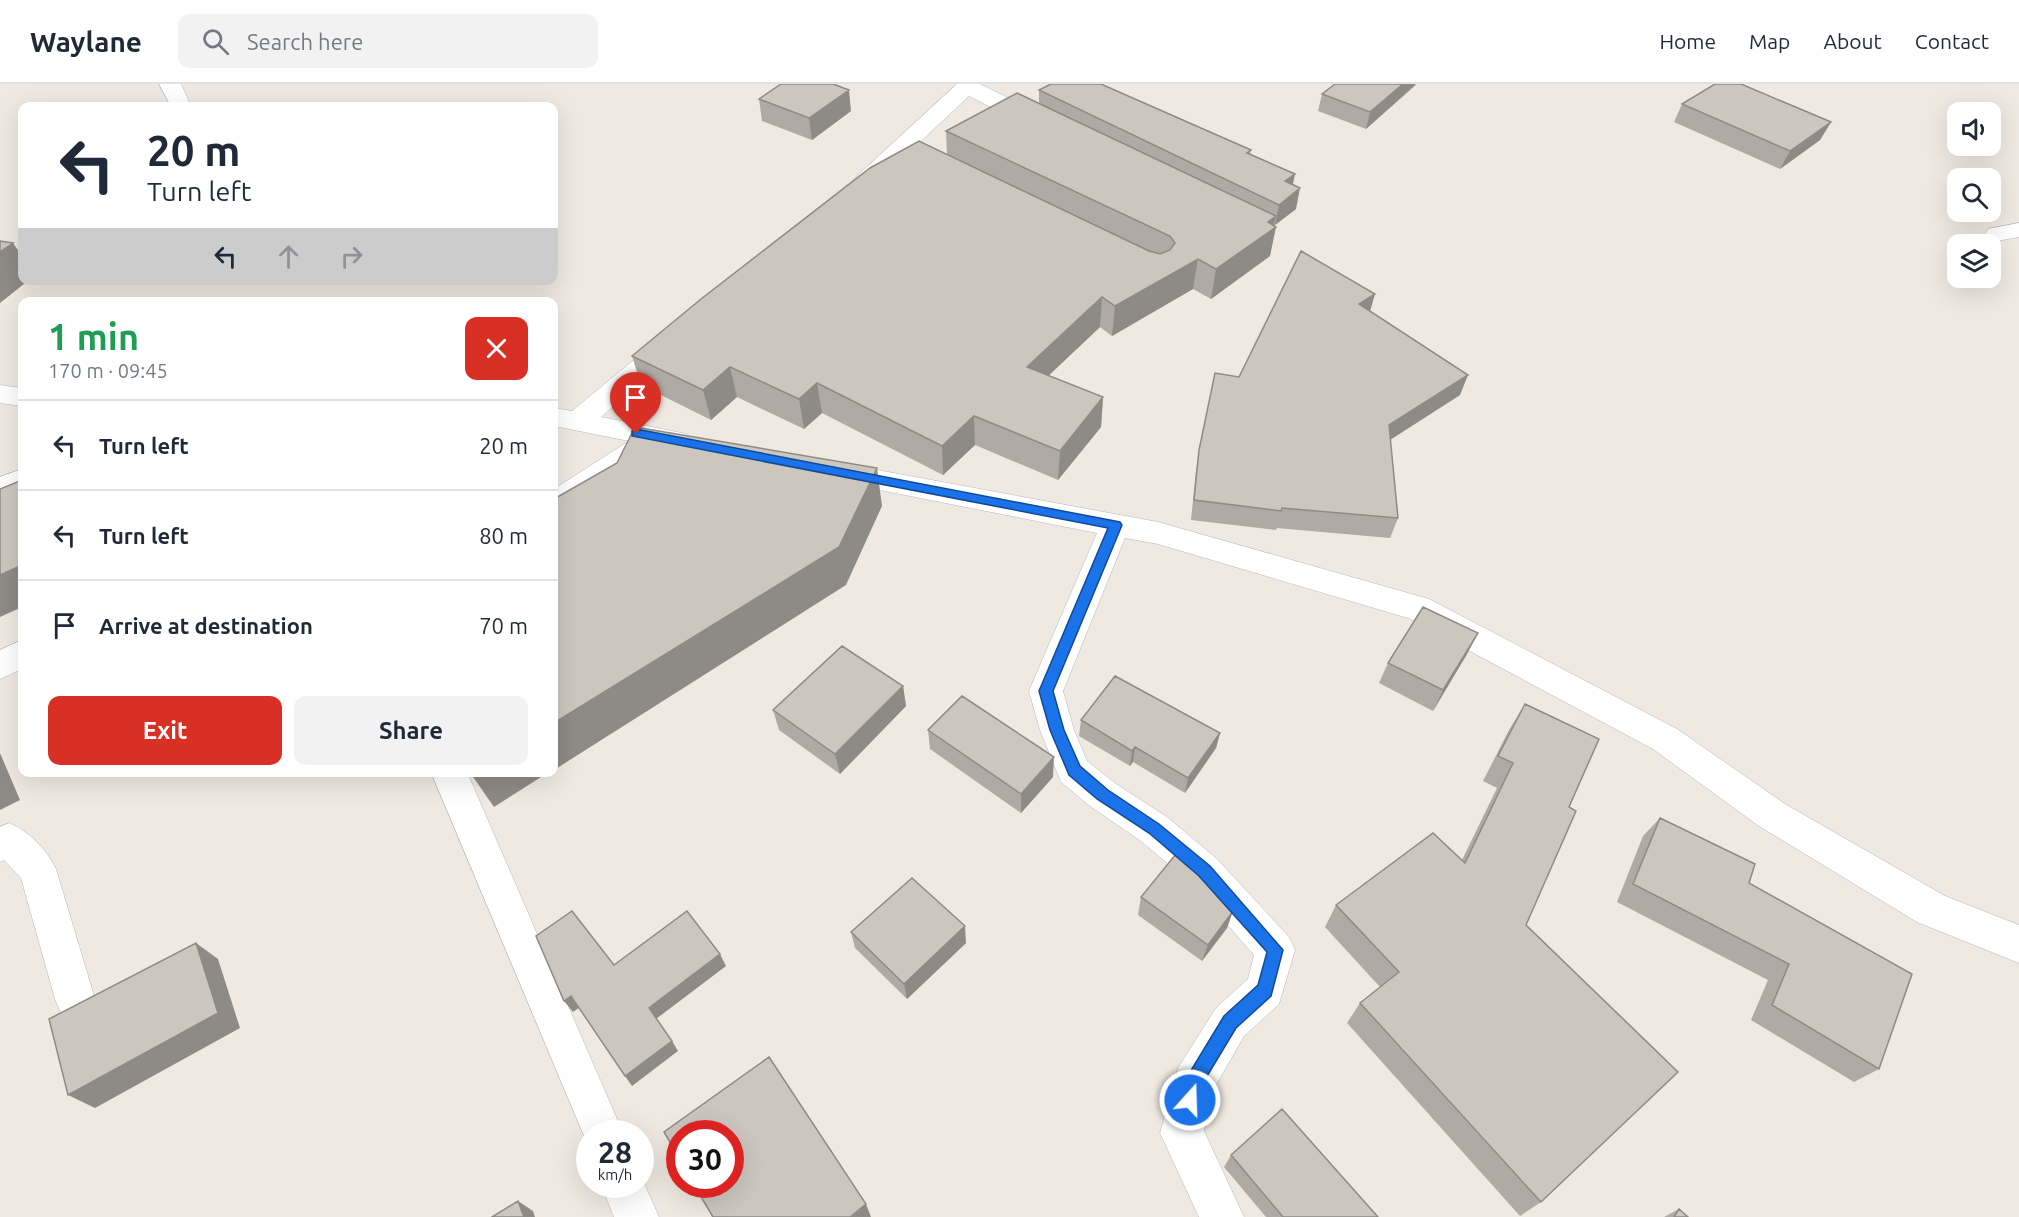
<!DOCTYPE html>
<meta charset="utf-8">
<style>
body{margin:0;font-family:Ubuntu,sans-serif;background:#f2f2f3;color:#1f2937;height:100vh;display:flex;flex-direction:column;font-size:22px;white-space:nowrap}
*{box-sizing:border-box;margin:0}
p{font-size:20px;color:#747a83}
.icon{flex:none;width:33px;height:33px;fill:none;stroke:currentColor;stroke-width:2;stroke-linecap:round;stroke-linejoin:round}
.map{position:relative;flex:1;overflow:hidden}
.side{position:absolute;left:18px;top:213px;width:540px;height:480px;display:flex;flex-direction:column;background:#fff;border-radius:12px;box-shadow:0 6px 24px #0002}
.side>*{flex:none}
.hud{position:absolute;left:18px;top:18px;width:540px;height:183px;border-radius:12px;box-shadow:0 6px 24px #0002;background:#fff;color:#1f2937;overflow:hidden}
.buttons{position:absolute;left:1947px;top:18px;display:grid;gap:12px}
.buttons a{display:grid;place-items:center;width:54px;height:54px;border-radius:12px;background:#fff;box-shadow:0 6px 24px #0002;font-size:30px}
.speed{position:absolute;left:576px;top:1036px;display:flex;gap:12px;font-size:30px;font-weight:700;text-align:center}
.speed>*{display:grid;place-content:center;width:78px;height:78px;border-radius:50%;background:#fff;box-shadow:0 6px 24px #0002;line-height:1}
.speed small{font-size:15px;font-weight:400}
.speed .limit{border:9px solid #d22;background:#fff;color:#111}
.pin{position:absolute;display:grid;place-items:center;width:51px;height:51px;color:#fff;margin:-62px -26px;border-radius:50% 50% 50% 0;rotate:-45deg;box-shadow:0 0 6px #0007}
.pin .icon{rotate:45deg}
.me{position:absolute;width:66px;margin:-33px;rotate:20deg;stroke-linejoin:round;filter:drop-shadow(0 0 4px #0008)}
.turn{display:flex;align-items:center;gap:21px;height:126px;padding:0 30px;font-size:27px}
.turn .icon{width:78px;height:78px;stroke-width:2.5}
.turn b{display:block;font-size:42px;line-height:51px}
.lanes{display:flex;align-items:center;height:57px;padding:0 30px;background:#0003;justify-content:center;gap:30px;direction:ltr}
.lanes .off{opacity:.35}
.round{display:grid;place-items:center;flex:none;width:63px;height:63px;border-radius:12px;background:#f2f2f3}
.head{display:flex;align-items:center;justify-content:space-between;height:102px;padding:0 30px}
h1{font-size:36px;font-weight:700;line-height:45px;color:#1e9e55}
.primary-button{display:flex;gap:12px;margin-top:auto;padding:12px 30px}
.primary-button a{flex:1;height:69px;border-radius:12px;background:#d93025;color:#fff;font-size:24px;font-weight:700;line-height:69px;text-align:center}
.primary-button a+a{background:#f2f2f3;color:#1f2937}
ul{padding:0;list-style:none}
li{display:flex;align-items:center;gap:18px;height:90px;padding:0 30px;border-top:2px solid #e0e1e3}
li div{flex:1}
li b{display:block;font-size:22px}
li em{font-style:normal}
header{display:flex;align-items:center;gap:36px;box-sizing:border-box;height:84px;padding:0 30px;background:#fff;border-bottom:2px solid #e0e1e3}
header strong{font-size:28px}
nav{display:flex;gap:33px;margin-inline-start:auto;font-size:21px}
.search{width:420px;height:54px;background:#f2f2f3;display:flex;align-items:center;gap:15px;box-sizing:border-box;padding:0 21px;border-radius:12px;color:#747a83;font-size:22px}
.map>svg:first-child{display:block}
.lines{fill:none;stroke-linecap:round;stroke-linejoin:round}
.minor-casing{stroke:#b4b7c1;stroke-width:1}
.minor{fill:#fff;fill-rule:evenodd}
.wall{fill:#afaba4}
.shaded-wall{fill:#8e8b86}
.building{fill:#cbc7bf;stroke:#8e8b86;stroke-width:1.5}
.route{fill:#1a73e8;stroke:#114b97;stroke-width:1.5}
</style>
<header>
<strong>Waylane</strong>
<div class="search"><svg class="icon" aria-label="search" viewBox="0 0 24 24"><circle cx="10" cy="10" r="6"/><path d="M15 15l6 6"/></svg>Search here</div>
<nav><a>Home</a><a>Map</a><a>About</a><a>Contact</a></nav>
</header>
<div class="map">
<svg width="2019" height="1133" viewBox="0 0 2019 1133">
<rect width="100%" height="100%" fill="#efe9e1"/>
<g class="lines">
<defs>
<path id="minor" d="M159,0h22l10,22h-20z
M957,0h23l67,33 3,5 -3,5h-16l-62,-31 -97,91h-16l-4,-5 4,-5z
M2019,139v14l-22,4 -9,-2 -3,-5 3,-5z
M672,249l9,3 4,6 -4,6 -80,69 86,17 4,7 -4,7 -10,3 -16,-3 -96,63 -11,3v-25l75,-48 -75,-15v-18l18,3 91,-75z
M0,301l22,3v18l-22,-3z
M834,378l324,60 271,77 248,130 108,75 160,92 74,29v38l-102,-41 -158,-96 -106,-77 -245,-131 -250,-74 -33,-6 -62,153 11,39 13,31 29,23 51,33 50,42 72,78 6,13 -16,54 -35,32 -31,54 -9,41 40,86h-45l-39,-84 18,-65 38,-60 32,-29 6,-24 -63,-72 -50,-42 -51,-35 -29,-24 -21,-52 -11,-39 68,-158 -273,-54 -5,-7 5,-7z
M22,385v22l-22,10v-24z
M22,556v29l-22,10v-29z
M431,688h36l150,347 7,15h-34v16z
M9,739c20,8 38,27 47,46l39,130 -6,14 -14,6 -14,-6 -6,-14 -34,-121 -17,-18 -4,2v-35z
M640,1090l19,43h-45l-13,-32h39z"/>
</defs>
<!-- minor casing -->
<use href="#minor" class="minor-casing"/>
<!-- minor -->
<use href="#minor" class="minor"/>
</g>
<!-- wall -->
<path class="wall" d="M1416,1l-50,44 -48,-18 4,-17z
M1039,6l212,60 -1,4 43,31 3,24 -21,16h-1l-4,31 -59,43 -18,-10 -81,47 -12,-9 -52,49 55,21 -2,30 -43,53 -83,-35 -32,30 -121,-62 -18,16 -67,-32 -26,23 -70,-35 -9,-29 315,-201 -1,-24 93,-27z
M759,15l92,12 -39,29 -50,-19z
M1682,20l149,18 -11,18 -40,29 -106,-47z
M1370,227l90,84 -70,45 8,78 -8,20 -113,-10 -1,2 -85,-10 5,-49 3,-21 40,-73z
M1478,549l-11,21 -34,57 -54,-28 9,-20z
M903,602l3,20 -66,68 -61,-44 -6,-20z
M1525,620l44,103 -43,118 15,277 -21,14 -173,-193 13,-20 20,-16 -55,-60 11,-22 126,-45 35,-72 -14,-7 26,-51z
M1081,636l139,13 -4,15 -31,45 -52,-31 -3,4 -51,-30z
M928,646l125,47 -32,36 -91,-64z
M1660,734l89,65 130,186 -25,13 -103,-62 17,-40 -151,-78 26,-66z
M1141,813l92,14 -6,17 -25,33 -64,-46z
M851,848l115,11 -59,56 -52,-51z
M1231,1071l147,62h-112l-42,-50z
M1679,1125l9,8h-24z"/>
<!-- shaded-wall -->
<path class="shaded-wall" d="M1403,0h13l-50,45 4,-17z
M849,6l2,21 -39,29 -3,-22z
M1831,38l-11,18 -40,29 10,-18z
M1295,90l-4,20 -6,-13z
M1300,104l-4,21 -21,16 4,-20z
M1276,132l-3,13 3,-2 -6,29 -59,43 5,-30 52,-47z
M13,159l9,13v24h7l-29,23v-51z
M1198,175l-5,30 -81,47 3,-30z
M1375,210l-6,21 -10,-11z
M1102,213l-2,30 -74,70 1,-30z
M730,283l7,30 -26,23 -8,-30z
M1468,291l-8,20 -78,50 7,-20z
M817,299l5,30 -18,16 -5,-30z
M1103,313l-2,30 -43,53 2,-29z
M974,332l1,29 -32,30 -1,-29z
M877,384l5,38 -36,79 -292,185v-47z
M22,481v42l-22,10v-42z
M1478,549l-11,21 -34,57 10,-21z
M903,602l3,20 -66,68 -5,-20z
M1220,649l-4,15 -31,45 3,-15z
M1135,663l-2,15 -3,4 2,-15z
M0,669l20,47 -20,10z
M1054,673l-1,20 -32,36v-19z
M473,688h76l-55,35 -23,-33z
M1233,827l-6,17 -25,33 6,-16z
M965,842l1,17 -59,56 -3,-15z
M196,859l22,16 22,69 -145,80 -27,-13z
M720,870l6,12 -70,53 -7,-11z
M571,912l9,11 -7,5 -9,-11z
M672,957l6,10 -46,35 -7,-10z
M518,1117l15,10 2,6h-11z
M866,1120l5,13h-21z"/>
<!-- building -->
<path class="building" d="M781,0h52l16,6 -40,28 -50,-19z
M1051,0h50l150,66 -4,3 48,21 -10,7 15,7 -21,17 -240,-115z
M1335,0h68l-33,28 -48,-18z
M1715,0h26l90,38 -41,29 -108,-47z
M1017,9l259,123 -8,6 8,5 -60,42 -18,-10 -83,47 -13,-9 -75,70 76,30 -43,54 -86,-35 -32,30 -125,-63 -18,16 -69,-32 -27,23 -71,-34 69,-57 169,-131 49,-27 230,110 11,3 10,-4 5,-7 -5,-7 -224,-105z
M0,157l13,2 -13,9z
M1301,167l74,43 -16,10 109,71 -79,50 9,93 -116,-10 -1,3 -87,-11 5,-50 16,-77 24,4z
M635,343l242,41 -38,79 -285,176v-224l63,-36z
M22,396v85l-22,10v-86z
M1423,523l55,26 -35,57 -55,-27z
M842,562l61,40 -68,68 -62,-44z
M1115,592l105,57 -32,45 -53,-31 -3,4 -51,-31z
M962,612l92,61 -33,37 -93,-64z
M1525,620l74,35 -30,68 7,4 -50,114 152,147 -137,130 -181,-199 39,-31 -63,-67 97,-72 32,30 48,-100 -15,-7z
M1660,734l95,46 -6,19 163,91 -33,95 -107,-64 17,-41 -156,-80z
M1176,770l18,13 39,44 -25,34 -67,-48z
M912,794l53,48 -61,58 -53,-52z
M572,827l42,54 73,-54 33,43 -71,54 23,33 -47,35 -54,-80 -7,5 -28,-65z
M196,859l22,70 -150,82 -19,-76z
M769,973l97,147 -16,13h-137l-19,-32h36v-51h-50v25l-16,-27z
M1282,1025l96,108h-95l-52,-62z
M518,1117l6,16h-32z
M1679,1125l9,8h-14z"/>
<!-- route -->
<path class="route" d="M636,345l484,93 2,3 -69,166 11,39 16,36 28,24 51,34 51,42 73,84 -12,46 -35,32 -35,58 -5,20 -6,3 -6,-3 -3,-6 6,-23 37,-61 34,-31 9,-33 -68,-76 -50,-43 -52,-34 -28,-24 -19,-45 -11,-39 69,-163 -476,-92v-5z"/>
</svg>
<div class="buttons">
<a><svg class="icon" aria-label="sound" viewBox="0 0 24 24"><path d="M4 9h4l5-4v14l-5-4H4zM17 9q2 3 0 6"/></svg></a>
<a><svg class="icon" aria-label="search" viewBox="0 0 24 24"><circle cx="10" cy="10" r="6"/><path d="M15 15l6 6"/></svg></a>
<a><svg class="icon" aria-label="layers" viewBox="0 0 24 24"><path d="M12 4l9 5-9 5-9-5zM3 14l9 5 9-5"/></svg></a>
</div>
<div class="speed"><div>28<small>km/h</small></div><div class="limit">30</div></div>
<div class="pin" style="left:636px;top:350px;background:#d93025"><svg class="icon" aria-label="arrive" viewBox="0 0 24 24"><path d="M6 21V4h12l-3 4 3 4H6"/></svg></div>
<svg class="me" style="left:1190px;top:1016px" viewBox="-20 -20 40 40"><circle r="17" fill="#1a73e8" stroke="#fff" stroke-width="3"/><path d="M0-11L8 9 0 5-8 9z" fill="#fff"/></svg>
<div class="hud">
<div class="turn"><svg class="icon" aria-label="left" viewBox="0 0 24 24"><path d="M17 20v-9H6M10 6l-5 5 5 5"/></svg><div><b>20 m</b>Turn left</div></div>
<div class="lanes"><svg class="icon" aria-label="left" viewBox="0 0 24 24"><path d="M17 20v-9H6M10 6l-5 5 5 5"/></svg><svg class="icon off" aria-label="ahead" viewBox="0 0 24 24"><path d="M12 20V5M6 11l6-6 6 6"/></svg><svg class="icon off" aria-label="right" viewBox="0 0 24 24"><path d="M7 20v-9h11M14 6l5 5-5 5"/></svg></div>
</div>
<section class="side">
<div class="head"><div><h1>1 min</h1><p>170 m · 09:45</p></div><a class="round" style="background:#d93025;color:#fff"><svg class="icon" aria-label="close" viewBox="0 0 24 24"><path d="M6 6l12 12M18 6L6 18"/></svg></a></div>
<ul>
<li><svg class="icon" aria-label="left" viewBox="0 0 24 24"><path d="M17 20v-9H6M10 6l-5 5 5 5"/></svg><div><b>Turn left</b></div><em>20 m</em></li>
<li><svg class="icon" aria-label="left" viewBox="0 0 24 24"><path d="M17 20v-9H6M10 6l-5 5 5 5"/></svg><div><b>Turn left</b></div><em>80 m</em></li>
<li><svg class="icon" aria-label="arrive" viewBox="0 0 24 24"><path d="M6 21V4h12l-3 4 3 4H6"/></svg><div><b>Arrive at destination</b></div><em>70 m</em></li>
</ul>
<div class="primary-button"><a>Exit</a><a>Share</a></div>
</section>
</div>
